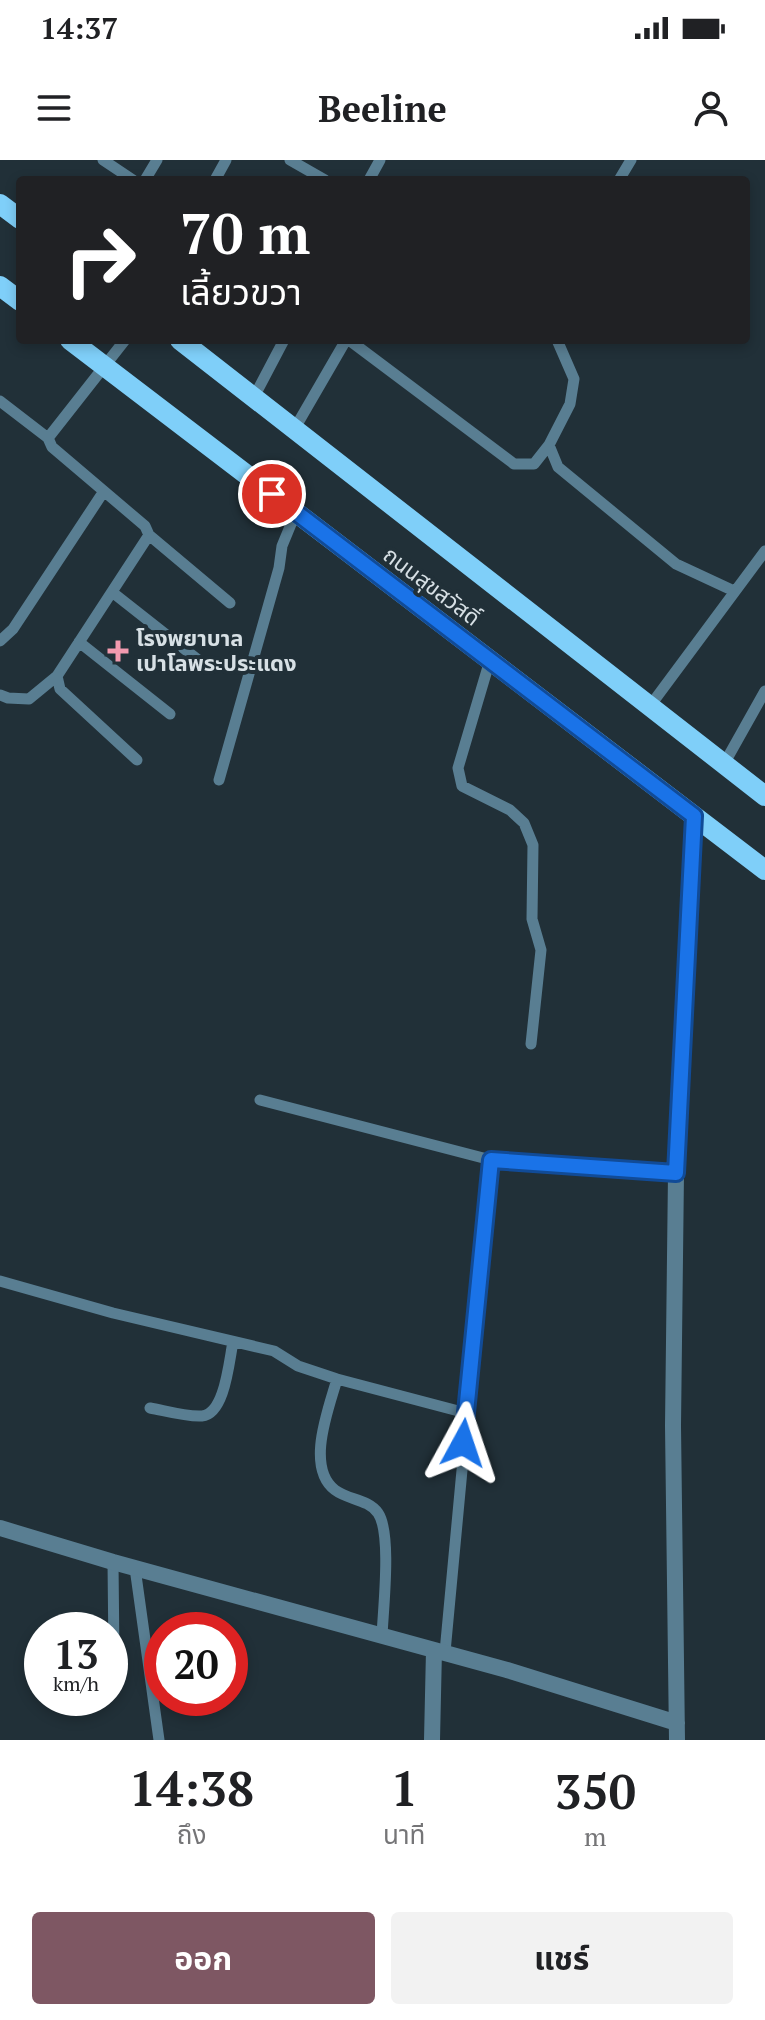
<!DOCTYPE html>
<html lang="th">
<meta charset="utf-8">
<style>
body{margin:0;font-family:"PT Serif","Noto Sans Thai",serif;background:#f2f2f2;color:#202124;height:100vh;display:flex;flex-direction:column;font-size:30px;white-space:nowrap}
*{box-sizing:border-box;margin:0}
p{font-size:26px;color:#757577}
.icon{flex:none;width:44px;height:44px;fill:none;stroke:currentColor;stroke-width:2;stroke-linecap:round;stroke-linejoin:round}
.map{position:relative;height:1580px;overflow:hidden}
.drawer{display:flex;flex-direction:column;background:#fff;flex:1}
.drawer>*{flex:none}
.top-card{position:absolute;left:16px;top:16px;width:734px;height:168px;border-radius:8px;box-shadow:0 4px 12px #0003;background:#202124;color:#fff;overflow:hidden}
.speed{position:absolute;left:24px;top:1452px;display:flex;gap:16px;font-size:40px;font-weight:700;text-align:center}
.speed>*{display:grid;place-content:center;width:104px;height:104px;border-radius:50%;background:#fff;box-shadow:0 4px 12px #0003;line-height:1}
.speed small{font-size:20px;font-weight:400}
.speed .limit{border:12px solid #d22;background:#fff;color:#111}
.pin{position:absolute;display:grid;place-items:center;width:68px;height:68px;color:#fff;margin:-34px;border:4px solid #fff;border-radius:50%;box-shadow:0 2px 8px #0007}
.me{position:absolute;width:88px;margin:-44px;rotate:5deg;stroke-linejoin:round;filter:drop-shadow(0 0 6px #0008)}
.turn{display:flex;align-items:center;gap:28px;height:168px;padding:0 32px;font-size:36px}
.turn .icon{width:104px;height:104px;stroke-width:2.5}
.turn b{display:block;font-size:56px;line-height:68px}
.eta{display:flex;justify-content:space-evenly;align-items:center;height:136px;text-align:center}
.eta b{font-size:48px;font-weight:700;line-height:56px}
.primary-button{display:flex;gap:16px;margin-top:auto;padding:16px 32px}
.primary-button a{flex:1;height:92px;border-radius:8px;background:#7e5763;color:#fff;font-size:32px;font-weight:700;line-height:92px;text-align:center}
.primary-button a+a{background:#f2f2f2;color:#202124}
.status{display:flex;justify-content:space-between;align-items:center;height:56px;padding:0 40px;background:#fff;direction:ltr}
.status svg{height:22px;fill:currentColor}
header{display:flex;justify-content:space-between;align-items:center;height:104px;padding:0 32px;background:#fff;font-size:36px;font-weight:700}
.map>svg:first-child{display:block}
.lines{fill:none;stroke-linecap:round;stroke-linejoin:round}
.service{stroke:#597e92;stroke-width:11}
.minor{stroke:#597e92;stroke-width:16}
.primary{stroke:#7fcff9;stroke-width:20}
.route-casing{stroke:#114b97;stroke-width:20}
.route{stroke:#1a73e8;stroke-width:14}
.poi-dot{fill:#f29aaf;stroke:#213038;stroke-width:3}
.labels{text-anchor:middle;stroke-width:8;stroke-linejoin:round;paint-order:stroke}
.street-label{font-size:22px;fill:#d7e0e5;stroke:#213038}
.poi-label{font-size:22px;font-weight:bold;fill:#d7e0e5;stroke:#213038;text-anchor:start}
</style>
<div class="status"><b>14:37</b><svg viewBox="0 0 49 12"><path d="M0 12V9h3v3zM5 12V6h3v6zM10 12V3h3v9zM15 12V0h3v12zM26 1h20v11H26zM47 4h2v5h-2z"/></svg></div>
<header><svg class="icon" aria-label="menu" viewBox="0 0 24 24"><path d="M4 6h16M4 12h16M4 18h16"/></svg>Beeline<svg class="icon" aria-label="person" viewBox="0 0 24 24"><circle cx="12" cy="8" r="4"/><path d="M4 21q1-7 8-7t8 7"/></svg></header>
<div class="map">
<svg width="765" height="1580" viewBox="0 0 765 1580">
<rect width="100%" height="100%" fill="#213038"/>
<g class="lines">
<!-- service -->
<path class="service" d="M103,0l30,20
M290,0l35,20
M145,20l12,-20
M215,20l11,-20
M369,20l11,-20
M619,20l12,-20
M125,180l-77,98 4,9 93,79 4,9 -92,141 3,13 77,71
M349,180l165,124h20l15,-19
M557,180l17,39 -4,25 -21,41 9,22 118,97 58,27
M254,237l30,-57
M0,241l48,37
M295,268l51,-88
M149,375l81,68
M112,432l94,74
M0,481l13,-12 91,-138
M79,482l91,72
M490,500l-32,108 4,18 48,24 14,13 9,22 -1,74 9,31 -10,94
M0,535l8,3 21,1 28,-23
M650,546l115,-155
M724,604l41,-73
M219,620l60,-212 3,-22 14,-34
M260,940l231,60
M0,1121l113,32 161,38 24,15 39,13 129,34
M337,1219c-8,29 -32,88 -2,111 13,10 33,9 43,23 14,20 5,97 4,123
M150,1248c16,3 36,9 52,8 23,-2 27,-55 31,-74
M113,1402l1,95
M135,1408l24,172
M445,1492l46,-492 185,13"/>
<!-- minor -->
<path class="minor" d="M0,1368l113,34 394,108 170,53
M432,1580l2,-90
M677,1580l-4,-314 3,-253 18,-357"/>
<!-- primary -->
<path class="primary" d="M0,44l20,15
M0,126l20,15
M70,180l695,530
M180,180l585,456"/>
</g>
<g class="lines">
<defs>
<path id="route" d="M272,334l422,322 -18,357 -185,-13 -28,283"/>
</defs>
<!-- route casing -->
<use href="#route" class="route-casing"/>
<!-- route -->
<use href="#route" class="route"/>
</g>
<!-- markers -->
<path class="poi-dot" d="M114 479h8v8h8v8h-8v8h-8v-8h-8v-8h8z"/>
<g class="labels">
<!-- street labels -->
<g class="street-label">
<text transform="translate(432 426) rotate(37)" y="8">ถนนสุขสวัสดิ์</text>
</g>
<!-- poi labels -->
<g class="poi-label">
<text x="136" y="486">โรงพยาบาล<tspan x="136" dy="25">เปาโลพระประแดง</tspan></text>
</g>
</g>
</svg>
<div class="speed"><div>13<small>km/h</small></div><div class="limit">20</div></div>
<div class="pin" style="left:272px;top:334px;background:#d93025"><svg class="icon" aria-label="arrive" viewBox="0 0 24 24"><path d="M6 21V4h12l-3 4 3 4H6"/></svg></div>
<svg class="me" style="left:463px;top:1283px" viewBox="-20 -20 40 40"><path d="M0-17L14 15 0 8-14 15z" fill="#1a73e8" stroke="#fff" stroke-width="4"/></svg>
<div class="top-card">
<div class="turn"><svg class="icon" aria-label="right" viewBox="0 0 24 24"><path d="M7 20v-9h11M14 6l5 5-5 5"/></svg><div><b>70 m</b>เลี้ยวขวา</div></div>
</div>
</div>
<section class="drawer">
<div class="eta">
<div><b>14:38</b><p>ถึง</p></div>
<div><b>1</b><p>นาที</p></div>
<div><b>350</b><p>m</p></div>
</div>
<div class="primary-button"><a>ออก</a><a>แชร์</a></div>
</section>
